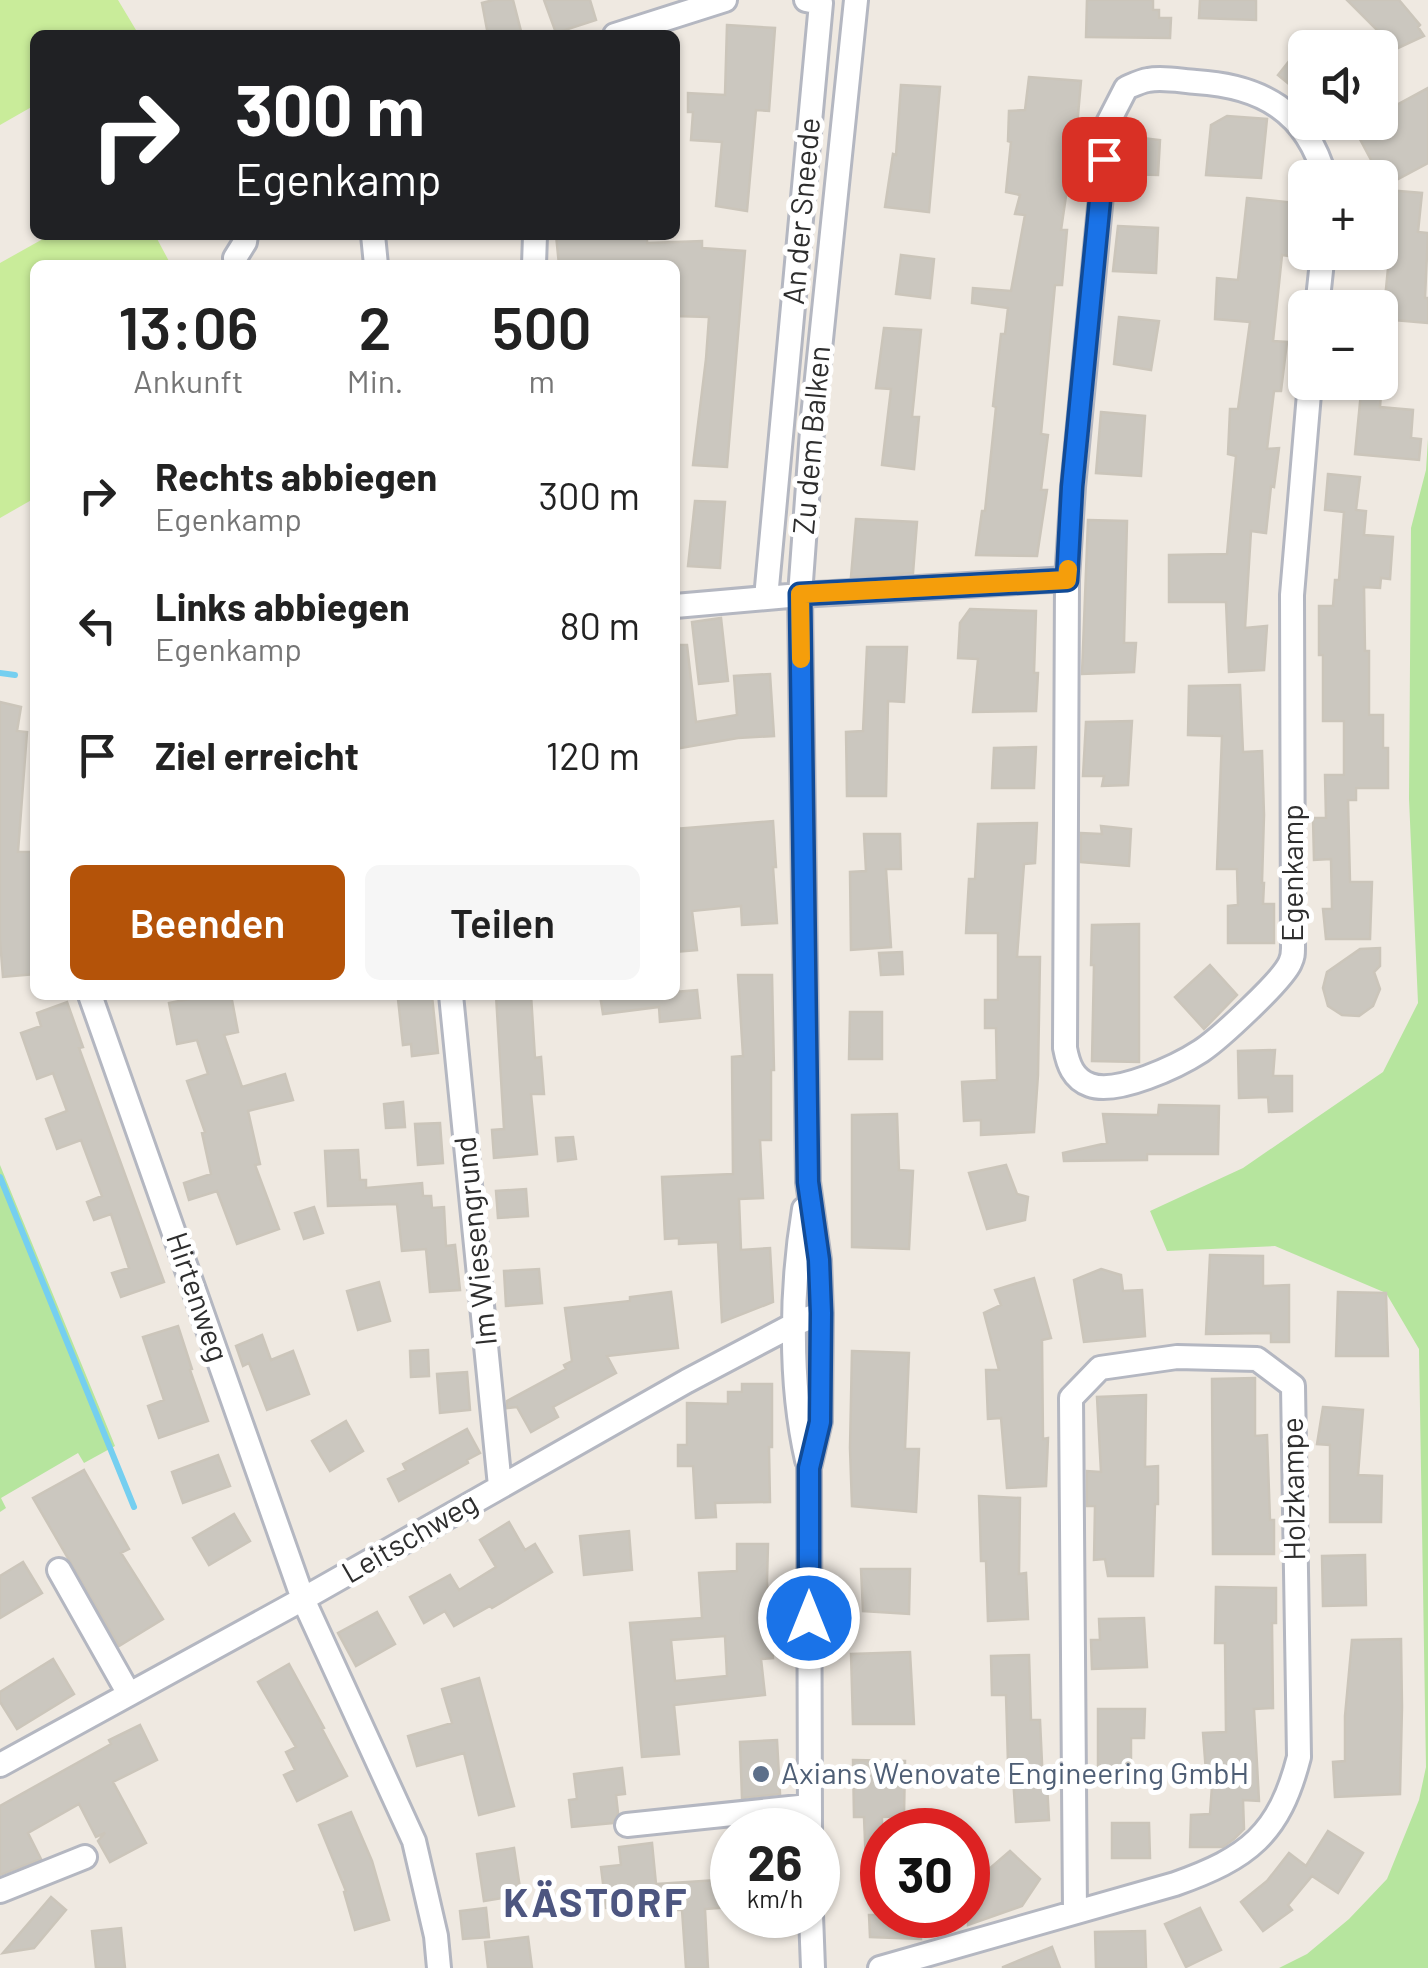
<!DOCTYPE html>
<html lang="de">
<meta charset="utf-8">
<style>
body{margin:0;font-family:Barlow,sans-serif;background:#f6f6f6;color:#222;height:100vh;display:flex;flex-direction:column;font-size:38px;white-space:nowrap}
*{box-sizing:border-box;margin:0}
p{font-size:32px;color:#767676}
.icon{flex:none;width:55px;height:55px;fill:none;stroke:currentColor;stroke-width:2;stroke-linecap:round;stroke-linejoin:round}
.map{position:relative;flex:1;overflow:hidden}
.side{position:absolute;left:30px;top:260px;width:650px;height:740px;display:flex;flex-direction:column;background:#fff;border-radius:15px;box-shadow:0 2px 8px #0004}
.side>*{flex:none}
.top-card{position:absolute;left:30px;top:30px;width:650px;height:210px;border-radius:15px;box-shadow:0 2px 8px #0004;background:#202124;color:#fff;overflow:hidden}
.tools{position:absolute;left:1288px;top:30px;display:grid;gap:20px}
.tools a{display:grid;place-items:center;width:110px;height:110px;border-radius:15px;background:#fff;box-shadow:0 2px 8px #0004;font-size:50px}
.speed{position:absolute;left:710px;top:1808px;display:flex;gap:20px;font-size:50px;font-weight:700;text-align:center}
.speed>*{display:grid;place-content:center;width:130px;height:130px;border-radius:50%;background:#fff;box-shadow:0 2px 8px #0004;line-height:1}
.speed small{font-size:25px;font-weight:400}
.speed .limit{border:15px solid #d22;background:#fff;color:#111}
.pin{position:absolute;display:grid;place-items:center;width:85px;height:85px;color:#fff;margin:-42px;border-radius:20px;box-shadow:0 5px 15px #0006}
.me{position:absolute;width:110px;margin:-55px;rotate:0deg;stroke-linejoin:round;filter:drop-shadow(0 0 8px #0008)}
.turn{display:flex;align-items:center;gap:35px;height:210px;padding:0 40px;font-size:45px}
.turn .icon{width:130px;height:130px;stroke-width:2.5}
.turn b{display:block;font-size:70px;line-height:85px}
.eta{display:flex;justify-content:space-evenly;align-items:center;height:170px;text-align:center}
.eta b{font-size:60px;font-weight:600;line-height:70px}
.button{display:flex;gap:20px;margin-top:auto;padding:20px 40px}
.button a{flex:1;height:115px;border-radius:15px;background:#b45309;color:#fff;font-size:40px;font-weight:600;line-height:115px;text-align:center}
.button a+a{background:#f6f6f6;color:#222}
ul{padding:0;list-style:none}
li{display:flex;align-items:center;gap:30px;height:130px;padding:0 40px}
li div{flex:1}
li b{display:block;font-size:38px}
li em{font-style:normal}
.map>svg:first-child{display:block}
.green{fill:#b6e59e}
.pitch{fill:#c9ec9a}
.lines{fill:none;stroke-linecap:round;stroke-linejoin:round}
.stream{stroke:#75cff0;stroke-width:6}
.building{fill:#cbc7bf;stroke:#cbc5ba;stroke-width:2.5;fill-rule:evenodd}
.minor-casing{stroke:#b4b7c1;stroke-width:28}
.minor{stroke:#fff;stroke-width:22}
.route-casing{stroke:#114b97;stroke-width:25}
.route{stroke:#1a73e8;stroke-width:18}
.slow{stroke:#f59e0b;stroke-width:18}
.service-dot{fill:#5c6f8a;stroke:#fff;stroke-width:4}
.labels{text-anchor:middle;stroke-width:10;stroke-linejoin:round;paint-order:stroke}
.street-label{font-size:30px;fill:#2e2e2e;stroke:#fff}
.service-label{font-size:30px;fill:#4e5e75;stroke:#fff;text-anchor:start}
.district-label{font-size:40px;font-weight:bold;letter-spacing:2.5px;fill:#4d5680;stroke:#fff}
</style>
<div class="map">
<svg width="1428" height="1968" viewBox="0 0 1428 1968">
<rect width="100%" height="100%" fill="#efe9e1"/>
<!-- green -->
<path class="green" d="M1428,439v1529h-149l28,-14 42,-35 38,-40 32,-79 7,-33 -7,-418 -33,-56 -111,-47 -108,5 -17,-40 93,-43 140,-96 35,-69 -9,-204 2,-271 15,-58z
M0,1165l115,281 -31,17 -6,-10 -77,45 5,10 -6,4z"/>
<!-- pitch -->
<path class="pitch" d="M0,0h118l21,35h-104v70l-35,20z
M50,235h105l16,30h-136v233l-35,20v-255z"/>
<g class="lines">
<!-- stream -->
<path class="stream" d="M0,673l15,2
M0,1177l134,330"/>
</g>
<!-- building -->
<path class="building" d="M493,0h20l9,35h-34l-6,-32z
M544,0h46l6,20 -40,13z
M1087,0h66v10h6v8h12l-1,20 -84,-1z
M1200,0h56v20l-57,-2z
M1347,0h52l21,25 -2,2 6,9 -28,13z
M727,25l48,3 -6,83 -13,-1 -9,101 -31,-5 6,-64 -31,-2 2,-28h-5v-19l37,2z
M1305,41v56l-27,-22z
M1029,77l52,4 -6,68 -4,13 -10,68h6l-5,55h-7l-14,149 7,1 -7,55h6l-10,66 -61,-1 6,-44h3l11,-104 -3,-1 8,-72h4l3,-26 -36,-5 1,-15 38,3 14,-76 -10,-1 5,-19 -14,-3 5,-50 -3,-1 1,-30 16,-1z
M901,85l39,2 -11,125 -44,-5 8,-53 3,1z
M1428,88v75l-43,23 -31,-58 11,-6h15v-8z
M1227,116l40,3 -6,59 -55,-3 5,-50z
M1125,136l35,4 -2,35 -36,-1z
M1387,190l35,3 -4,39 10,1 -3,65h3v25l-45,-4 8,-81 -11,-2v-30l17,2z
M1247,198l49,5 -7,53 -7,-1 -9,86 14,1 -6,49h-7l-7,58 12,-1 -5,39 -3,-1 -5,47 -15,-2 -6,97 22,-2 -3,44 -35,2 -3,-70h-57v-47l58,-1 9,-98 -8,-2 2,-45h8l12,-87 -35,-3 2,-41 21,2z
M1118,226l40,2 -2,45 -43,-2z
M556,235h91v8l55,-2v7l43,3 -18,216 -34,-2 13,-106 3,-42 -34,-1v-51h-116z
M901,255l33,4 -4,39 -34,-4z
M1119,317l40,4 -8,49 -37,-6z
M884,328l37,2 -9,87h7l-5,52 -32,-4 9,-76 -15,-1z
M1362,382h20l-2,25 33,3 -2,28 10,1 -2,21 -64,-6z
M1101,412l44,4 -4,60 -45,-3z
M1328,474l32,3 -4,33 10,1 -2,24 29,2 -3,42 -9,-1 -1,10 -16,-1 1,64h4v64h14v33h5v40h-32v12h-8l2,82h22l-2,57h-44l-3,-30h9l-1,-50 -17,1 -1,-42h13l-1,-43h19v-54h-21v-66h-4v-49h14l2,-26h4l5,-68 -19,-2z
M695,501l30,1 -5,66 -32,-2z
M856,519l61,3 -4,51 -62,4z
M1088,520l39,1 -3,122h12l-2,29 -52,2z
M970,609l66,2 -2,62h4l-2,38 -63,1 5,-53 -20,-1 2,-35z
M721,618l7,63 -29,3 -7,-62z
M675,645h12l9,77 41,-7 -3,-39 36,-2 4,62 -36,2 -63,11v-24l2,-1z
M867,647h40l-3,55 -16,-1 -2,95h-39l-1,-64 17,-1z
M1240,685l3,67 19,-1 2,64 -2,68h2l-1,21h11v39h-46v-37l10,-1 -1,-36h-20l5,-133 -34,-1 1,-49z
M0,702l21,5 -4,24 10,1 -9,120h17v122l-32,3 -3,-37z
M1132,721l-4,64 -26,1 2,-10h-21l3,-54z
M1036,747l-2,41h-42l2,-40z
M773,821l3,46h-3l4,56 -35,2 -1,-19 -49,5 5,39 -22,2v-123z
M1037,823l-2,40 -11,1 -7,93h23l-2,118 -4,57 -53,3v-15l-17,1 -2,-39 35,-2 -1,-52h-11v-28h13v-67h-32l3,-54h6l3,-55z
M1101,826l30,3 -2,37 -48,-4v-29l21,1z
M864,834h36l1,35h-15l5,78 -40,3 -1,-78 16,-1z
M1139,924v138l-47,-1 2,-96h-3l1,-40z
M1380,948v18l-6,6 6,17 -7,17 -14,10 -17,-1 -14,-9 -5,-18 4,-16 33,-23z
M902,952l1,22 -22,1 -2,-22z
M1210,965l27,30 -33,34 -29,-32z
M738,975h34l2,95h-3v70h-11l3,58 -24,1 2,51 29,-2 3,54 -51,20 -4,-80 -39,2v-6l-14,1 -3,-62 71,-3 -1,-117 11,-1z
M697,990l3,28 -40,4 -1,-15 -56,7 -3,-19h75v-3z
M210,995h21l7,37 -14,3 18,52 43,-13 8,26 -45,11 12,53 -5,1 24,64 -42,15 -20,-53 -28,9 -5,-17 27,-9 -9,-41 3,-1 -18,-51 21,-7 -11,-34 -20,4 -8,-41z
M496,995h35l4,63 6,-1 3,37h-13l6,60 -43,4 -2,-28 12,-1z
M432,996l6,57 -26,3 -1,-12 -8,1 -5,-46z
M67,1002l16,45 -4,1 85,234 -43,15 -9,-24 17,-5 -18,-54 -17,6 -7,-18 15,-6 -21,-56 -24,9 -11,-30 21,-8 -14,-38 -16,6 -16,-46 20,-7 -4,-13z
M850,1012h32v47h-33z
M1275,1050l-2,26h19v35l-23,1 -1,-15 -29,1 -1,-47z
M403,1102l2,25 -19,1 -2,-24z
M1159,1105l60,1 -1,48h-71v6l-83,1 -1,-8 44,-10 -4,-29 55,1z
M897,1114l2,56 14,1 -4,78 -57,-2v-132z
M440,1123l3,40 -25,2 -3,-41z
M573,1137l3,22 -18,2 -2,-23z
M358,1150l2,30h6v8l56,-5 1,13h8l1,12 12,-1 2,39 9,-1 5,45 -30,2 -4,-43 -24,2 -5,-47 -69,2 -3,-55z
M1006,1165l11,29 11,3 -3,23 -38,9 -18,-56z
M526,1189l2,27 -30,2 -2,-27z
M314,1207l9,26 -19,6 -9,-26z
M1210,1255l53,1v30l26,-1v57h-18v-9l-65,1z
M539,1269l3,34 -36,3 -2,-35z
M1101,1269l20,6 2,16 19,-1 3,46 -61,6 -10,-62z
M1034,1278l17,60 -9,2 1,99 5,-1 -2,48 -39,2 -6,-70 -13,1 -2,-49h13l-15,-57 17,-8 -6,-15z
M379,1282l11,39 -32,9 -11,-39z
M671,1292l7,56 -71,8 9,17 -63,34 5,10 -27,15 -14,-25 -10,1v-7l59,-32 -2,-4 8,-4 -7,-53 65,-7v-4z
M1338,1292l48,1 2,63h-52z
M178,1326l14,43 -2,1 18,51 -49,17 -11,-32 16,-6 -21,-63z
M262,1335l9,25 22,-9 16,43 -42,16 -18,-47 -6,3 -7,-20z
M428,1350l1,26 -18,1 -1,-26z
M852,1351l57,2 -4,96h14l-3,63 -64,-6 -2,-58z
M467,1372l3,38 -30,3 -3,-39z
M1255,1378v58l12,-1 3,85h4v34h-61l-1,-175z
M742,1384h30v63h-3l1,55 -55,1 1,14 -20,1 -3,-52h-15v-21h9v-42l41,1v-12h14z
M1146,1395l-1,72 13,-1v38h-3l-2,72h-45l-3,-17 -11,1 1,-54h-8v-35l14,1 -4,-75z
M1323,1407l40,3 -5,65 24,1 -1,46h-51v-77l-13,-1z
M346,1421l17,30 -33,20 -18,-30z
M467,1429l13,24 -13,7 1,3 -69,38 -11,-22 18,-9 -3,-6z
M218,1455l12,31 -47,17 -11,-31z
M84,1470l45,79 -8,4 42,66 -44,27 -86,-148z
M979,1496l41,2 -1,76 7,-1 2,46 -40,2 -2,-60h-5z
M234,1514l16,27 -41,24 -16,-27z
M509,1522l16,28 10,-6 17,28 -60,36 -2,-2 -36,20 -9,-15 -21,12 -14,-26 40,-22 9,15 37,-23 -16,-27z
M629,1531l3,39 -48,5 -4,-39z
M737,1544h31l-1,38 6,76 -12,1 4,36 -91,10 5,49 -37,3 -12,-134 72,-5 -3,-45 38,-2zM725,1636l2,40 -52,5 -4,-41z
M1365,1555l1,50 -43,1 -1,-50z
M23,1562l19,31 -42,25v-42z
M861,1569h49l-1,45 -46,-3z
M1216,1587l60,1v35h-4l1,85 -19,1 5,92 -16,-1 1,29 -10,10 -11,8h-33l1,-32 19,-1 3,-42h-7l-3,-39 23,-1 -1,-89h-10z
M377,1612l18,32 -39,22 -18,-33z
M1144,1618l3,49 -55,2 -1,-29h9l-1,-21z
M1401,1639l1,68 -2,87 -65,3 -2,-35 12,-1v-45l7,-76z
M910,1652l4,72h-61l-2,-70z
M1029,1655l2,65h9l3,65 4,-1 2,36 -33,2 -4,-60 -4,1 -2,-68h-14l-1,-39z
M53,1659l21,35 -57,35 -17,-27v-10z
M289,1664l35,64 -2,1 25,47 -50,25 -13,-26 11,-5 -9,-18 10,-5 -38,-65z
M479,1678l35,128 -35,9 -15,-62 -47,13 -9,-30 44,-13 -10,-34z
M1098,1709h47l-1,29h-13v30h-33z
M140,1725l17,35 -44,22 33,61 -36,19 -12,-21 7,-8 -9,4 -17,-33 -51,29 13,26 -41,16v-69l111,-62 -2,-4z
M777,1740l3,54 -38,4 -2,-56z
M853,1760l52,1 -1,55 -22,1v73h-15l-3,-73h-10z
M622,1768l3,26 -9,1 2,18 -5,10 -41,4 -3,-27 8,-1 -3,-25z
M351,1812l21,49 17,59 -34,10 -11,-38 2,-1 -27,-66z
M1112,1823h37l1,35h-38z
M1328,1831l35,22 -25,40 -26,-17 -24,29 4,5 -29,21 -22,-29 26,-21 22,-28 17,13z
M652,1843l4,41 76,-5v28l-27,2 3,59h-22l-4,-58h-6v-8l-70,6 -5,-41 20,-2 -2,-18z
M514,1848l7,47 -37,6 -7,-47z
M1010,1851l30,28 -18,27 -54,19v-48l20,-7z
M51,1897l15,13 -32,38 -31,5z
M486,1908l3,29 -26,2 -3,-28z
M1200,1908l21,42 -35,17 -21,-43z
M869,1915h52v24l-51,-2z
M121,1928l4,40h-29l-4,-37z
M1145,1931l1,37h-50l-1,-36z
M528,1937l4,31h-44l-3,-26z
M1052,1947l8,21h-57v-1z"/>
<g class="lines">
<defs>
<path id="minor" d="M615,35l110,-35
M373,235l3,30
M235,258l10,-16 1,-7
M534,265l1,-30
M1317,308l6,-56
M1310,382l-18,213 1,353c0,6 0,9 -3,15 -8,18 -71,76 -89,88 -23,15 -84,44 -111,34 -17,-6 -22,-21 -25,-37l2,-469 6,-92 35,-364 18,-35c7,-3 15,-7 22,-8 15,-3 33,1 48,2 65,4 111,29 129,96
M766,598l55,-595 -15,-3
M675,606l125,-11 267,-16
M90,995l213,604 111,242 22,95 3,32
M451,995l49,491
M804,1209c-13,79 -15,173 3,251
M59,1570l70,124
M0,1765l303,-166 384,-218 108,-57 26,-11
M627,1825l182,-19
M810,1830l-1,-362 11,-47 1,-108 -2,-53 -11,-78 -8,-587 13,-178 43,-417
M0,1891l85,-34
M811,1915l2,53
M880,1968l295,-84c73,-26 104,-49 124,-127l-6,-371 -36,-27 -80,-2 -77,11 -29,30 4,514"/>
</defs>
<!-- minor casing -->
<use href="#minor" class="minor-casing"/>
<!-- minor -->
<use href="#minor" class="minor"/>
</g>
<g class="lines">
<defs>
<path id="route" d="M809,1618v-150l11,-46 1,-109 -2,-53 -11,-78 -8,-588 267,-14 5,-93 32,-328"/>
</defs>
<!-- route casing -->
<use href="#route" class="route-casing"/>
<!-- route -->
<use href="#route" class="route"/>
<!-- slow -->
<path class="slow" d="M801,659l-1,-65 267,-14 1,-11"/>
</g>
<!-- markers -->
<circle class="service-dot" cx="761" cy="1774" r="10"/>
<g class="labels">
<!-- street labels -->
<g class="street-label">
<text transform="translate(802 211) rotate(-85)" y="10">An der Sneede</text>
<text transform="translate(812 440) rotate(-85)" y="10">Zu dem Balken</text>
<text transform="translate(1293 873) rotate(-90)" y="10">Egenkamp</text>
<text transform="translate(476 1241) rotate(-96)" y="10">Im Wiesengrund</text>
<text transform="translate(197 1297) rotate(71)" y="10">Hirtenweg</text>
<text transform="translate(1294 1489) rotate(-91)" y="10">Holzkampe</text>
<text transform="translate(410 1538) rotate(-30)" y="10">Leitschweg</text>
</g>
<!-- service labels -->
<g class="service-label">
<text x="781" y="1784">Axians Wenovate Engineering GmbH</text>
</g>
<!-- district labels -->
<g class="district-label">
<text x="596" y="1917">KÄSTORF</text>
</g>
</g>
</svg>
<div class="tools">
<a><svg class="icon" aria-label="sound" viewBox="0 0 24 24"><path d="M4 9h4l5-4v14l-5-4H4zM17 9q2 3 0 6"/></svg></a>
<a>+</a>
<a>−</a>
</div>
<div class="speed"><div>26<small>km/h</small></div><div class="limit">30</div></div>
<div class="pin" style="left:1104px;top:159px;background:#d93025"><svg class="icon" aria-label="arrive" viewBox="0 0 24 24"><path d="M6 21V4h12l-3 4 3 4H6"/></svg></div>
<svg class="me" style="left:809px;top:1618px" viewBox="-20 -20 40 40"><circle r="17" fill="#1a73e8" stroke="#fff" stroke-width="3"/><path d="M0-11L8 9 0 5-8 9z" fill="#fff"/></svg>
<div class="top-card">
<div class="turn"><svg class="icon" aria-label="right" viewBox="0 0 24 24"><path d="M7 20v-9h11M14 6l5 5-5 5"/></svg><div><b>300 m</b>Egenkamp</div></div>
</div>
<section class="side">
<div class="eta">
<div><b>13:06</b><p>Ankunft</p></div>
<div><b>2</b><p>Min.</p></div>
<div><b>500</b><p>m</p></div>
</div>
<ul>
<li><svg class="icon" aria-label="right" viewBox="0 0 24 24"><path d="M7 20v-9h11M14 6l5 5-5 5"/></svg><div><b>Rechts abbiegen</b><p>Egenkamp</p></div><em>300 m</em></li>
<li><svg class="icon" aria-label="left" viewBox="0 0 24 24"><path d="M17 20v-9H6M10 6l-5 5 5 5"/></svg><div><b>Links abbiegen</b><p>Egenkamp</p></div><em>80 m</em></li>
<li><svg class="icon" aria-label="arrive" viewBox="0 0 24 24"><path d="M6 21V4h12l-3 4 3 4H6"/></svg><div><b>Ziel erreicht</b></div><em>120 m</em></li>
</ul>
<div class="button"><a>Beenden</a><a>Teilen</a></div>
</section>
</div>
